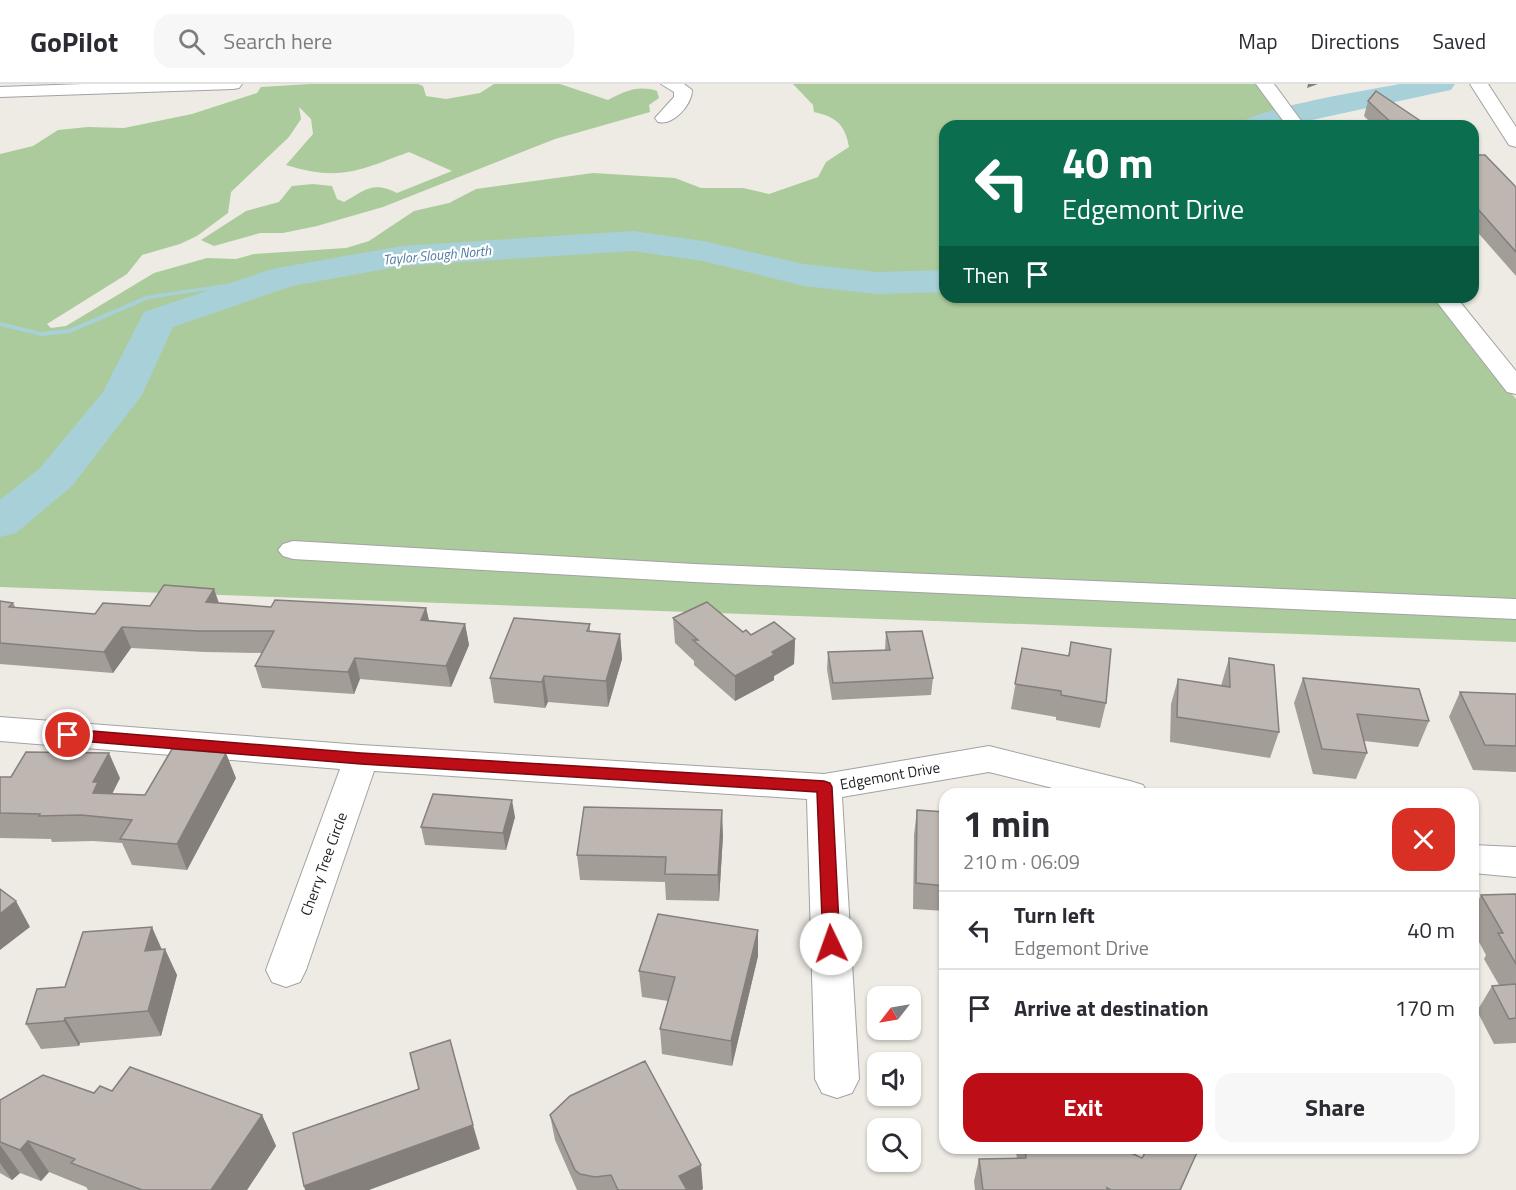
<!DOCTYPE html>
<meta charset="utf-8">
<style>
body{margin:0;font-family:"Titillium Web",sans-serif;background:#f7f7f7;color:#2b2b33;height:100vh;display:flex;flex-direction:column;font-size:22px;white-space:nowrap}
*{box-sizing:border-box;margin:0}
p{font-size:20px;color:#7c7c81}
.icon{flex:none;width:33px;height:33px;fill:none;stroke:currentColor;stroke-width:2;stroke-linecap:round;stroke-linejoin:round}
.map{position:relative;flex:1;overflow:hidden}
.sheet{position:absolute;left:939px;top:704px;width:540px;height:366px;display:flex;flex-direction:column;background:#fff;border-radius:18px;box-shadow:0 2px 4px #0004}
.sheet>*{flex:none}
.guide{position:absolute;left:939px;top:36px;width:540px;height:183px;border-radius:18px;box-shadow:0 2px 4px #0004;background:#0b6e4f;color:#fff;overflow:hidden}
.needle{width:39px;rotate:239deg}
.controls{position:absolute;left:867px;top:902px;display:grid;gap:12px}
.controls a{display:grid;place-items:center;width:54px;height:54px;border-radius:12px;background:#fff;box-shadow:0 2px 4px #0004;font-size:30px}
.pin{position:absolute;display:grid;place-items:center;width:51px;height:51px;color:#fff;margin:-26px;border:3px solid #fff;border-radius:50%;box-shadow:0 2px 6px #0007}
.me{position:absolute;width:66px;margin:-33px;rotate:357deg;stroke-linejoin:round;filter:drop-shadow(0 0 4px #0008)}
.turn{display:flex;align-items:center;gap:21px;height:126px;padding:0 24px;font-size:27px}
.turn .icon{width:78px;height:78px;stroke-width:2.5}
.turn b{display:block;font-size:42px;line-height:51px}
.then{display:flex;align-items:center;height:57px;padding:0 24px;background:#0003;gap:12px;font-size:22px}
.round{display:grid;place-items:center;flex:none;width:63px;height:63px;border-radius:18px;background:#f7f7f7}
.summary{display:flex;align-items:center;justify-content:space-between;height:102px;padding:0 24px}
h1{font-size:36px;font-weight:700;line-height:45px}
.action{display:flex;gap:12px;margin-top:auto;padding:12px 24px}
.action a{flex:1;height:69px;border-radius:18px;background:#bd0e17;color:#fff;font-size:24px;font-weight:700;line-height:69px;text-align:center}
.action a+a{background:#f7f7f7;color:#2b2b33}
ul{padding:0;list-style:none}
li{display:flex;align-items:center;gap:18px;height:78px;padding:0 24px;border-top:2px solid #e1e1e2}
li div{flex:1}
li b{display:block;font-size:22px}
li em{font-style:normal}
header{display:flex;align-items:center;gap:36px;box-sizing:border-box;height:84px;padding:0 30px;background:#fff;border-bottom:2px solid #e1e1e2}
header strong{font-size:28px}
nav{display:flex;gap:33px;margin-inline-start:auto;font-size:21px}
.search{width:420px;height:54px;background:#f7f7f7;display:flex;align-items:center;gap:15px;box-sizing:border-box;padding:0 21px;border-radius:18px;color:#7c7c81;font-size:22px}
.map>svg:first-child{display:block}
.forest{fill:#accb9c}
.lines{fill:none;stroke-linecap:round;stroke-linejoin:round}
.stream{fill:#a8d0d9;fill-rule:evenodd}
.river{fill:#a8d0d9;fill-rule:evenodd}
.minor-casing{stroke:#a2a2a2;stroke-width:2}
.minor{fill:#fff;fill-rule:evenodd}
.wall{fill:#a39d98}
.shaded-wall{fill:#857f7c}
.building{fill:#beb6b1;stroke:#857f7c;stroke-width:1.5}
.route{fill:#bd0e17;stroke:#7b090f;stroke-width:1.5}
.labels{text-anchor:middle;stroke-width:4.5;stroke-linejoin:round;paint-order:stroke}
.far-water-label{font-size:14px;font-style:italic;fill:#4e7aa0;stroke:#fff}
.street-label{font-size:15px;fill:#1e1e1e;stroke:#fff}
</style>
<header>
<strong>GoPilot</strong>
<div class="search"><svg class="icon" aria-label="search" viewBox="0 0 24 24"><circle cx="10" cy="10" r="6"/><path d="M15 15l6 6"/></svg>Search here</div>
<nav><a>Map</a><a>Directions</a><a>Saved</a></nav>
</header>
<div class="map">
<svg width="1516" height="1106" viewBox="0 0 1516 1106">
<rect width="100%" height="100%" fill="#eeebe5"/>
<!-- forest -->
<path class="forest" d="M310,0h108l5,2 3,10 20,3 34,-6 14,-9h66l48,16c17,-9 30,-15 49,-9l2,7 -10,7 1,7 -95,27 -172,68 -66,19 -34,7h-23l-46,13 -13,-6 45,-29 33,-9 13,-16 21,-2 19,2 5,13 7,3c22,-12 28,-21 53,-9l55,-22 -43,-19c-49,18 -69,30 -123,13l27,-31 -2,-15 -12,-12 2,12 -12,18 -58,55 -3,21 -31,23 -17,8 -38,11 -15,19 -80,50 4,4 15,-2 88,-53 53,-15 29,1 18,-5 92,-6 23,-7 45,-30 35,-8 27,-14 117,-16 82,5 26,10h42l26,6 49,-17 8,-15 23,-15c-4,-23 -13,-30 -35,-35l-1,-7 -20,-21h463l35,42h-346v171h488l83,102v243l-1516,-55v-433l33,-8 25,-16 30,-3 36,1 68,-14 65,-21 4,-6z"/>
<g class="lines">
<!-- stream -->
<path class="stream" d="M285,191l3,2 -1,1 -138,21 -79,34 -29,3 -41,-10v-4l41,10 28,-3 77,-33z"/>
<!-- river -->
<path class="river" d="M1400,0h55l-4,6 -10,2 -157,34h-47c12,-17 136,-37 163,-42z
M633,147l70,10 101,23 73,8 68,-2v22l-68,2 -73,-8 -101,-25 -70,-10 -231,15 -110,20 -119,41 -31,68 -70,91 -56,47 -16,4v-37l40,-32 63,-76 41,-80 128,-43 130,-23z"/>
<defs>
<path id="minor" d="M83,0h159l-3,4 -6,1 -233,8v-10z
M661,0h23l8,6c0,15 -19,36 -34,32l-3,-4 19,-21v-5z
M1256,0h18l31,42h-18z
M1470,0h18l28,43v20l-7,-2z
M1433,213h23l60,74v23l-9,-2z
M293,457l401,23 822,35v20l-822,-37 -401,-23 -10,-3 -5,-6 5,-6z
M0,633l361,28 463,29 165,-28 141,35 13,4 5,9h-72l-87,-22 -147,25 17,282 -7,14 -15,5 -15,-5 -7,-14 -8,-280 -433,-28 -68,199 -6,12 -14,5 -14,-5 -6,-12 74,-201 -340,-28z
M1473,761l43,2v30l-43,-4z"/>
</defs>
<!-- minor casing -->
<use href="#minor" class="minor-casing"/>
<!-- minor -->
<use href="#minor" class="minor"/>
</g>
<!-- wall -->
<path class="wall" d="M1368,17l60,25h-54l-10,-10z
M1473,71l43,32v89l-43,-49z
M214,505l5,14 52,4 155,1 3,12 36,4 4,21 -18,42 -91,-8 -6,15 -92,-6 -7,-22 7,-13 -57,-1 -74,-4 -18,25 -113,-9v-63l13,2 3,5 79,6 55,-8z
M673,534l70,14 8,3 44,4 -1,25 -20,12v4l-39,21 -41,-36v-4l-19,-18z
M590,540v7l30,3 2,25 -14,48 -60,-5 -3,6 -51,-5 -4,-25z
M886,548l47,46 -2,17 -99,5 -5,-31 1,-17 57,-2z
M1071,558l35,61 -6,25 -44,-8v-3l-45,-8 11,-61 46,8z
M1229,574l50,74 -9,26 -100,-16 1,-38 7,-25 43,7z
M1303,594l126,43 -11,26 -54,-6 3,12 -11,26 -43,-5 -19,-71z
M1460,608l56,2v78l-43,-2 -24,-53z
M0,693l120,1 -8,16 33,1 91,-17 -49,92 -55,-5 -10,-22 -29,-2 -41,1 -1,-3 -51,-1z
M917,726l28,2v99l-32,-2 1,-74z
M515,733l-9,33 -81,-5 -4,-18z
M723,751l-4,66 -53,-1 -1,-18 -85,-2 -3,-25z
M1516,810v149l-22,1 -17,-33 15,-25 7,-1 -15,-26 2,-4 -13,-24v-20l8,-16z
M162,865l15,26 -16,61 -81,7 -1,3 -38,3 -15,-25 39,-37z
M758,872l-26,110 -70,-12 -2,-25 8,-28 -26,-4 -3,-26z
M112,1007l150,24 14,31 -29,44h-159l-2,-3 -37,-15 -8,9 -21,-8 -8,7 -12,-7v-73l94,-7z
M550,1031l153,74 -2,1h-124l-22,-50z
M1015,1064h105l22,10 48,11 -9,21h-206l-1,-9 5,-22 38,-1z"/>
<!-- shaded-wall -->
<path class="shaded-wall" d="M1308,0h10l-11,4z
M214,505l7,21 -15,-8z
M426,524l5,22 -10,-10z
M465,540l4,21 -18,42 -5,-21z
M122,543l9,21 -18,25 -9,-21z
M620,550l2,25 -14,48 -2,-26z
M795,555l-1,25 -20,12v4l-39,21v-25l37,-24z
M355,574l5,21 -6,15 -6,-22z
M544,592l4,26 -3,6 -3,-26z
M109,669l11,25 -12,24 2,5 -6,11 -11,-25v-11z
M226,669l10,25 -49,92 -10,-26z
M512,716l3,17 -9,33 -3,-17z
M722,726l1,25 -4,66 -1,-26z
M16,817l14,26 -30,23v-36z
M152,843l11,25 -18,-1z
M758,846v26l-26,110 -1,-25z
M165,865l12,26 -16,61 -13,-25z
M65,934l15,25 -1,3 -15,-25z
M262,1031l14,31 -29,44h-36z
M473,1041l7,24 -111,41h-64l-1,-4z
M28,1057l21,31 -8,9 -21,-31z
M0,1061l20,28 -8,7 -12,-17z
M701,1081l2,24 -2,1h-21l-1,-14z"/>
<!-- building -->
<path class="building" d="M1376,7l52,35h-33l-27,-25z
M1473,71h12l31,32v65l-39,-44h-4z
M164,501l50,4 -8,13 65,5 4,-7 118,6 33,2 -5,12 44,4 -19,42 -91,-8 -7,14 -93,-6 19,-35h-76l-76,-4 -18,25 -104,-9v-42l13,2 -4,4 86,7 8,-11 47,3z
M707,518l36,30 3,-2 5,5 23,-13 21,17 -23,13 2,3 -39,21 -42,-36h5l-25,-22z
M514,534l76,6 -3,7 33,3 -14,47 -62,-5 -2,6 -52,-4z
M922,547l11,47 -100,5 -5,-31 62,-2 -4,-18z
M1071,558l40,7 -5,54 -45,-8v-4l-46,-7 7,-36 47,8z
M1229,574l45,7 5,67 -102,-15 1,-38 52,8z
M1303,594l116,11 10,32 -72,-7 10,39 -45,-4z
M1460,608l56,2v52l-31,-1z
M172,665l54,4 -49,91 -57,-5 12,-19 -51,-5 -42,1 1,-2 -40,-1v-36h11l15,-25 83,1 -16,29h5l-5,11 52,2z
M433,710l79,6 -9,33 -82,-6z
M584,723l138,3 -4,65 -53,-1 1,-17 -89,-2z
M917,726l28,2v74l-29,-3z
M0,805l16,12 -16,13z
M1516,810v70l-18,-31h5l-22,-38z
M658,830l100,16 -27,111 -71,-12 15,-52 -36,-6z
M152,843l-7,24 20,-2 -17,62 -83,7 -1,3 -38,3 11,-35 28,-2 18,-55z
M1516,900v34l-7,1 -17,-33z
M450,956l23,85 -169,61 -11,-53 126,-44 -9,-36z
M645,977l56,104 -22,11 8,14h-69l-7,-15 -16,2 -15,-3 -5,-4 -25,-55 20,-19z
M130,983l132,48 -51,75h-69l-71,-27 4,-4 -47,-18 -8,9 -20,-8v-42l43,-25 51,18 6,-7 12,5z
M1025,1064h95l22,10 6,-10h51l-19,42h-69l-4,-2 1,2h-125l-4,-31 47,-1z"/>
<!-- route -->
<path class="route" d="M68,645l293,24 463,28 6,2 2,4 8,157 -3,5 -6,2 -6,-2 -2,-5 -6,-152 -456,-28 -293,-24 -8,-5z"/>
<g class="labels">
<!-- far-water labels -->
<g class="far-water-label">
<text transform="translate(437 171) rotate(-5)" y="5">Taylor Slough North</text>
</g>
<!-- street labels -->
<g class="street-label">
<text transform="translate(890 692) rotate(-10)" y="5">Edgemont Drive</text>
<text transform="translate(324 780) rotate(-70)" y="5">Cherry Tree Circle</text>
</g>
</g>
</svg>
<div class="controls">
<a><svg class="needle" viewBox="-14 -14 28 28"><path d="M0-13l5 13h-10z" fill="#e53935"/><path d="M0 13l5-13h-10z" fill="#7c7c81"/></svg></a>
<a><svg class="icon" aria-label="sound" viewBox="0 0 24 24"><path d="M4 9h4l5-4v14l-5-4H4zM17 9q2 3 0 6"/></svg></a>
<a><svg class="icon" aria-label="search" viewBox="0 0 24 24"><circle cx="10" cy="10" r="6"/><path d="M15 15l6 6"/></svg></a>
</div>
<div class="pin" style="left:68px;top:651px;background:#d93025"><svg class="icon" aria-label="arrive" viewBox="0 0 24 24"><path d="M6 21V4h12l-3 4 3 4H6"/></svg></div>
<svg class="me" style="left:831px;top:860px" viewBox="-20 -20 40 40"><circle r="19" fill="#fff"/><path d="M0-13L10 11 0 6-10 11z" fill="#bd0e17"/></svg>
<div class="guide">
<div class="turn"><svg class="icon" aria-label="left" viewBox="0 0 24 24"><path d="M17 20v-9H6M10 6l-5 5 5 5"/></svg><div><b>40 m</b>Edgemont Drive</div></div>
<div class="then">Then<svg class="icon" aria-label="arrive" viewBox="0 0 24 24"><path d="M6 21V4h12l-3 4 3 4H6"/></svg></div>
</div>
<section class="sheet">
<div class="summary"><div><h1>1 min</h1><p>210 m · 06:09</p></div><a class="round" style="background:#d93025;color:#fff"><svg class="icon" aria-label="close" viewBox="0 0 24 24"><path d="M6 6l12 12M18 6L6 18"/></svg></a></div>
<ul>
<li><svg class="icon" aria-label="left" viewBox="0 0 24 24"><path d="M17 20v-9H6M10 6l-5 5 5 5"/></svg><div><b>Turn left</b><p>Edgemont Drive</p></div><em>40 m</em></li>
<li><svg class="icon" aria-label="arrive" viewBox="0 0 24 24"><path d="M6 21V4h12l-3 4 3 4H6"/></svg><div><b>Arrive at destination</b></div><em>170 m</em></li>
</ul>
<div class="action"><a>Exit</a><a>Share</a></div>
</section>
</div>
